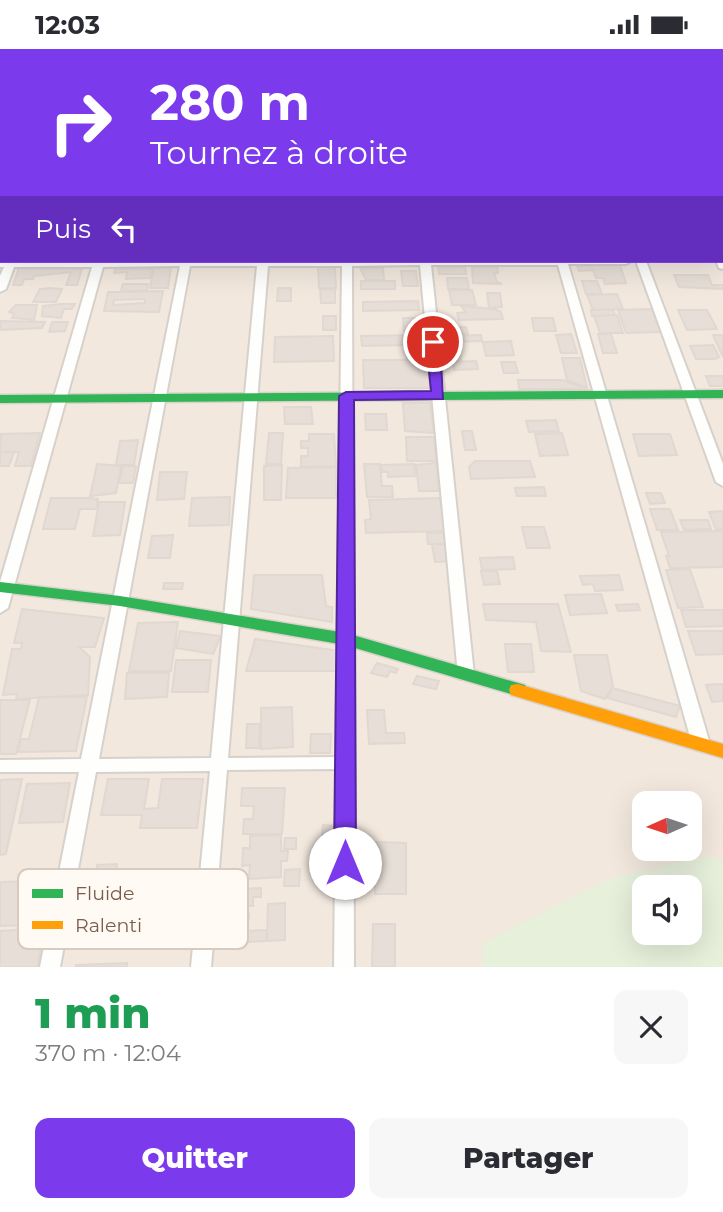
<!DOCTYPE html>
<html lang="fr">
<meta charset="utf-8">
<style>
body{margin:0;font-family:Montserrat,sans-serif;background:#f7f7f7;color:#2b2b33;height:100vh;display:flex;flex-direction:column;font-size:26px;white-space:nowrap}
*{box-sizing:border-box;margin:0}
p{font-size:23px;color:#7c7c81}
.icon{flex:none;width:38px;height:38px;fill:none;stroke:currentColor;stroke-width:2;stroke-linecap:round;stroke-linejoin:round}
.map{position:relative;height:918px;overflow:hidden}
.panel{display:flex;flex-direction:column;background:#fff;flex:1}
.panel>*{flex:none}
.guide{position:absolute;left:0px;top:0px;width:724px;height:214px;box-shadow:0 7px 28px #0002;background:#7c3aed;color:#fff;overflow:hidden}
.needle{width:46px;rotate:267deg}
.tools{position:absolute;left:632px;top:742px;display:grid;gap:14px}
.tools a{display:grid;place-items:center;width:70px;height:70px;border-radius:14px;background:#fff;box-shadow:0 7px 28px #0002;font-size:35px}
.pin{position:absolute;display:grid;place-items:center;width:60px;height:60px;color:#fff;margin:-30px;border:4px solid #fff;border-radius:50%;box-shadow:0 2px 7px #0007}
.me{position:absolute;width:77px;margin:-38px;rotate:0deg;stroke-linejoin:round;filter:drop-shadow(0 0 5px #0008)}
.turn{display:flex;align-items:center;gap:24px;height:147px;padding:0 35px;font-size:32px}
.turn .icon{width:91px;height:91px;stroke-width:2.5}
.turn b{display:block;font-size:49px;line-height:60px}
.then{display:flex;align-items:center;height:66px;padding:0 35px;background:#0003;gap:14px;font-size:26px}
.round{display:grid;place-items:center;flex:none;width:74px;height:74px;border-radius:14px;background:#f7f7f7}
.overview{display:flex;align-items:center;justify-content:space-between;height:119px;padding:0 35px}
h1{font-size:42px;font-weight:800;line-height:52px;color:#1e9e55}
.action{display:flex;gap:14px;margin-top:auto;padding:14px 35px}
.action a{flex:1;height:80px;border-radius:14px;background:#7c3aed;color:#fff;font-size:28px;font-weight:800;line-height:80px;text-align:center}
.action a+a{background:#f7f7f7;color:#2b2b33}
.status{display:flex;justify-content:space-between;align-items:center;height:49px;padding:0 35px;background:#fff;direction:ltr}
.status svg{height:19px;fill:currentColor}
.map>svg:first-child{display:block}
.residential{fill:#f2e8de;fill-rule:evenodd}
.green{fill:#e7f0db;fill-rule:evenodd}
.building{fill:#e6ded7;stroke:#e2d8d2;stroke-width:2;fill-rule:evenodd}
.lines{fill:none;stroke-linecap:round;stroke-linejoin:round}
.street-casing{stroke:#d7d1cb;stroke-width:4}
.fast-casing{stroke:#d9d2cb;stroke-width:3}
.slow-casing{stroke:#d9d2cb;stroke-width:3}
.street{fill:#fefefd;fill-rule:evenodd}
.fast{fill:#30b455;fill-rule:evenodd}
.slow{fill:#ff9f0a;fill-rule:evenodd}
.route{fill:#7c3aed;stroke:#51269a;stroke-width:2}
.key{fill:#fffaf3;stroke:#d7cbc1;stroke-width:2}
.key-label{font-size:19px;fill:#7a5c4d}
</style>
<div class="status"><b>12:03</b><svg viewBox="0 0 49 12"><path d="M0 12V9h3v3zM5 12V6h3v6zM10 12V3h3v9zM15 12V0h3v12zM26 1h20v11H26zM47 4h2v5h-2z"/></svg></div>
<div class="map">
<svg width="723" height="918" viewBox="0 0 723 918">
<rect width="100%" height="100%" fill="#f9f5f0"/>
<!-- residential -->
<path class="residential" d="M0,0h723v918h-723zM2,2h721v210h-721zM644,754h46v46h-46zM644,838h46v46h-46z"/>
<!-- green -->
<path class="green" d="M705,807l18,4v107h-241l1,-24 128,-65zM644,838h46v46h-46z"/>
<!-- building -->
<path class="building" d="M620,216l6,18 -21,1 -2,-6h-7l-3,-8 -14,1 -2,-5z
M318,218h17l1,21h-17z
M465,218l1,7h-27l-1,-6z
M472,218h25l1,6h-4l3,9 5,2 -29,-1z
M19,219l63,1 -5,16h-11l5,-13 -37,4 -1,3h-9l-2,6h-9z
M154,219h17l-3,20h-18z
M360,219h23l1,12h-18z
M115,220h37l-2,9 -24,1 1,-7 -13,1z
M401,222h15l2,15h-15z
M674,226h34l4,10h11v4l-44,-2z
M447,229h20l2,11h-21z
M361,232h34v8h-34z
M582,232h15l5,13h-16z
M123,235h25l-1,7h-26z
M278,239h13v13h-14z
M40,240l10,-1 12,1 -6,13h-23z
M320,240h15v14h-14z
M449,241h23l4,15h-24z
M163,242l-4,21 -55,-1 4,-19zM145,250v4l-32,2 1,-5z
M487,244h13l2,14 -13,1z
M617,245l6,15 -30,1 -6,-15z
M418,252l1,9 -56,1v-9z
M62,255h13l-3,5h-8l-3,9 -19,-2 1,-10z
M16,256h21l-3,15 -22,-2 2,-4 -5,-2z
M461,257l34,3 6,3 2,7 -44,1 -2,-7 9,-1z
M652,260l9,23 -35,1 -8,-23z
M591,261h22l2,5 -23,1z
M678,261h29l10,19 -30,1z
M617,266l6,18h-23l-6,-17z
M323,267h13v14h-13z
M403,269h17l1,13h-17z
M532,269h21l3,13h-22z
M1,272l44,1 -3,6 -42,2z
M52,273h16l-3,9 -16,1z
M466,278l2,7 -19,1 -2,-7z
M571,285l6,19h-16l-5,-18z
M598,285h13l6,19h-14z
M422,286l4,24h-19l-2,-14 -43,1 -1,-10z
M481,286l1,6 -33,1 -1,-6z
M713,286h10v22z
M333,287l1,25 -60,1 1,-25z
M511,292l3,14 -28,1 -3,-14z
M450,296h9l2,16h-9z
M713,296l6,12 -4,2h-19l-6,-13z
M562,309h18l7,30 -20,-8z
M363,311h64l3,28h-66z
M476,312l2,8 -24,1 -1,-8z
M501,313h14l3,11h-14z
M706,327h17v10h-13z
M518,331h45l23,9h-67z
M403,354h27l4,30 -29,-2z
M284,358h27l2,17h-28z
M365,365h21l1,16h-21z
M556,371l3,11 -30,1 -3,-11z
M462,382h10l4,19h-11z
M40,384l-9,33h-16l4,-14h-19l1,-18z
M269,384h14l-2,31h-15z
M562,384l6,22 -28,1 -5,-22z
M309,385h25l2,32 -35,1v-11h7v-8h-7v-7h8z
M633,385h37l7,21 -38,1z
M406,388h28l2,24h-29z
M138,391l-4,25h-18l4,-24z
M0,403h14l-5,14h-9z
M475,412h55l5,16 -64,2 -2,-12z
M436,414l3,28h-20l-3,-26z
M97,415l24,2 -5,27 -26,3z
M364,415h16l2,22h10l1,11h-26z
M414,415l1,12 -27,1v-5h-6l-1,-7z
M282,416l-1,35h-17v-34z
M123,417h13l-3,17h-14z
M336,418v31h-50l2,-30z
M160,423h27l-3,27 -27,1z
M544,438l2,9h-29l-2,-8z
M646,444h15l4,10 -15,1z
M230,448l-1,28 -40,1 3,-28z
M51,449h39l8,1 -2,10h-16l-5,20h-32z
M440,449l5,33 -79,2 -1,-13 6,-1 -2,-19z
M99,453h26l-5,33 -27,1z
M650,460h20l8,21h-21z
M723,462v18l-7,1 -7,-18z
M680,471h28l3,9 -27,1z
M522,478h22l6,21h-23z
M723,482v36l-53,1 -4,-12h3l-8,-24z
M427,484h17l1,11h-17z
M173,486l-3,23h-22l4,-22z
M432,495h17l3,17 -17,1z
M513,508l2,12 -33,1 -2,-12z
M690,520l13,38 -25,1 -12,-38z
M481,522h16l3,13 -16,1z
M254,526h68l4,31 6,1v15l-81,-13z
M619,526l4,15 -28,1 -2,-7 -10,1 -3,-9z
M164,534h19l-1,6h-19z
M601,545l6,19 -37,2 -5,-20z
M483,555h75l13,48 -30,-1 -5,-29 -50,-2z
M638,555l2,6 -22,1 -2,-6z
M22,560l82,9 -9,29h-16l11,10 -2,38 -72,4 1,-5 -14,1 9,-46h9l1,-6h-8z
M681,561h42v16l-37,1z
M178,573l-7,49h-42l9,-48z
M180,582l41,5 -8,18 -37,-6z
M688,582h35v23l-27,1z
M255,590l85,12 -2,20h-92z
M505,595h26l3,28h-26z
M574,606h33l6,31 -8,13 -24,-8z
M176,611h35l-3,32h-36z
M377,614l21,6 -2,4 -6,-2 -3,6 -16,-4z
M127,624h42l-2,24 -42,2z
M417,627l22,5 -3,8 -23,-5z
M723,635v17l-11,1 -6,-17z
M612,639l68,18 -4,11 -68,-19z
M39,648h48l-11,54 -58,1 3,-13h8z
M0,651h30l-14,54h-16z
M292,658l1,40 -32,2v-41z
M367,661h17l2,23h18l1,10 -36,1z
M247,675h13l-1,24h-13z
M311,685h20l-1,19h-20z
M22,730l-16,75 -6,1v-75z
M108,730h41l-5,30 14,-1 4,-29h41l-6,49h-57l2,-13h-41z
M70,734l-7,39 -44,1 8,-39z
M242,739h43l-3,46h-39l1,-15h9l1,-13h-13z
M323,776l13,1 -1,10h-13z
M281,786v16h7l-1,10h-6v16l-32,2 1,-14 -8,1 1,-18h7v-12z
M285,789h11v11h-12z
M375,793l31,1v51h-31z
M117,815l-2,18 -20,1 2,-18z
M300,820l-1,17h-15l1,-16z
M43,832l-9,44 -34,1v-44z
M261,839v9h-8v9h-15l1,-17z
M285,854v37l-18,1 1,-37z
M236,864l13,1 -1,10 -14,-1z
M373,875h22v43h-23z
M43,879l-5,39h-38v-36z
M267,881l-1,11 -20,1v-11z
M127,914v4h-51v-2z"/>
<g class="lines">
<defs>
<path id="street" d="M158,0h8v2h-8z
M230,0h8v2h-8z
M435,0h8v2h-8z
M509,0h8v2h-8z
M605,0h8l1,2h-8z
M716,0h7v4v-2z
M0,31h2v4h-2z
M0,68h2v6h-2z
M0,116h2v6h-2z
M0,159h2v6h-2z
M723,209v11l-4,-1 -3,-7h7z
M0,212h631l-5,3h-58l142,480 -3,4 -6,2 -6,-2 -3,-4 -134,-479h-127l43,410 -2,4h-12l-2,-4 -38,-410 -68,1 2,701h-20l2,-198 -109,1 -16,197h-20l19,-196 -114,1 -36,195h-20l39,-195h-79v-12l81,-1 99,-493 -77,1 -95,341 -8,5v-31l92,-315h-78l-8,22 -6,3v-16l4,-9h-4zM190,217h67l-46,492 -112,1zM268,217h74l-6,491 -108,1z
M636,212h10l77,203v22l-7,-4z"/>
<path id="fast" d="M723,341v8l-723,5v-8z
M0,533l120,14 226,37 179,52 2,5 -2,5 -7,1 -173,-51 -225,-39 -120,-14z"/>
<path id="slow" d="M518,635l205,60v14l-212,-63 -2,-5 2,-5z"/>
</defs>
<!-- street casing -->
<use href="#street" class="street-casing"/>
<!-- fast casing -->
<use href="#fast" class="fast-casing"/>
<!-- slow casing -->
<use href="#slow" class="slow-casing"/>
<!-- street -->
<use href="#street" class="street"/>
<!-- fast -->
<use href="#fast" class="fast"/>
<!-- slow -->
<use href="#slow" class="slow"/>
</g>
<!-- route -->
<path class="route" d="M433,289l7,4 3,57 -89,1 2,463 -4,6 -7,3 -8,-3 -3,-6 5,-467 7,-4 85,-1 -5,-49z"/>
<!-- legend -->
<rect x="18" y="820" width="230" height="80" rx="10" class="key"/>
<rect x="32" y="840" width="31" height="9" fill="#30b455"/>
<rect x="32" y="872" width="31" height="8" fill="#ff9f0a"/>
<g class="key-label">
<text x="75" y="851">Fluide</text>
<text x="75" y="883">Ralenti</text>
</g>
</svg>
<div class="tools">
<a><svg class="needle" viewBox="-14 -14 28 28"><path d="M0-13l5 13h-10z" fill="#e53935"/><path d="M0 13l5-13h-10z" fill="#7c7c81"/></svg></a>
<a><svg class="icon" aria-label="sound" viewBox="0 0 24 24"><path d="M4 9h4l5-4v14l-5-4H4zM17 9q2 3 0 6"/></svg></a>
</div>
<div class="pin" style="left:433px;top:293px;background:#d93025"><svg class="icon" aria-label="arrive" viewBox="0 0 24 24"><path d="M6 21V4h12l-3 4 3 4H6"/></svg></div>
<svg class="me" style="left:345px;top:814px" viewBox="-20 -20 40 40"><circle r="19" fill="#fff"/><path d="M0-13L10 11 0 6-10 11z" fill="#7c3aed"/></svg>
<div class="guide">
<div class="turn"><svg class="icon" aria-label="right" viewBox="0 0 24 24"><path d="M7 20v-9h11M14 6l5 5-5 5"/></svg><div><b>280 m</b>Tournez à droite</div></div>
<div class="then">Puis<svg class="icon" aria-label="left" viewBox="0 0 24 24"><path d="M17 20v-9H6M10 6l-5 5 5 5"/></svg></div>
</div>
</div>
<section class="panel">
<div class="overview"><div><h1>1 min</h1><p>370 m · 12:04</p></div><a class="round"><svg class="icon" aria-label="close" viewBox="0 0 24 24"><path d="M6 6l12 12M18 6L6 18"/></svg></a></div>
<div class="action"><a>Quitter</a><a>Partager</a></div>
</section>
